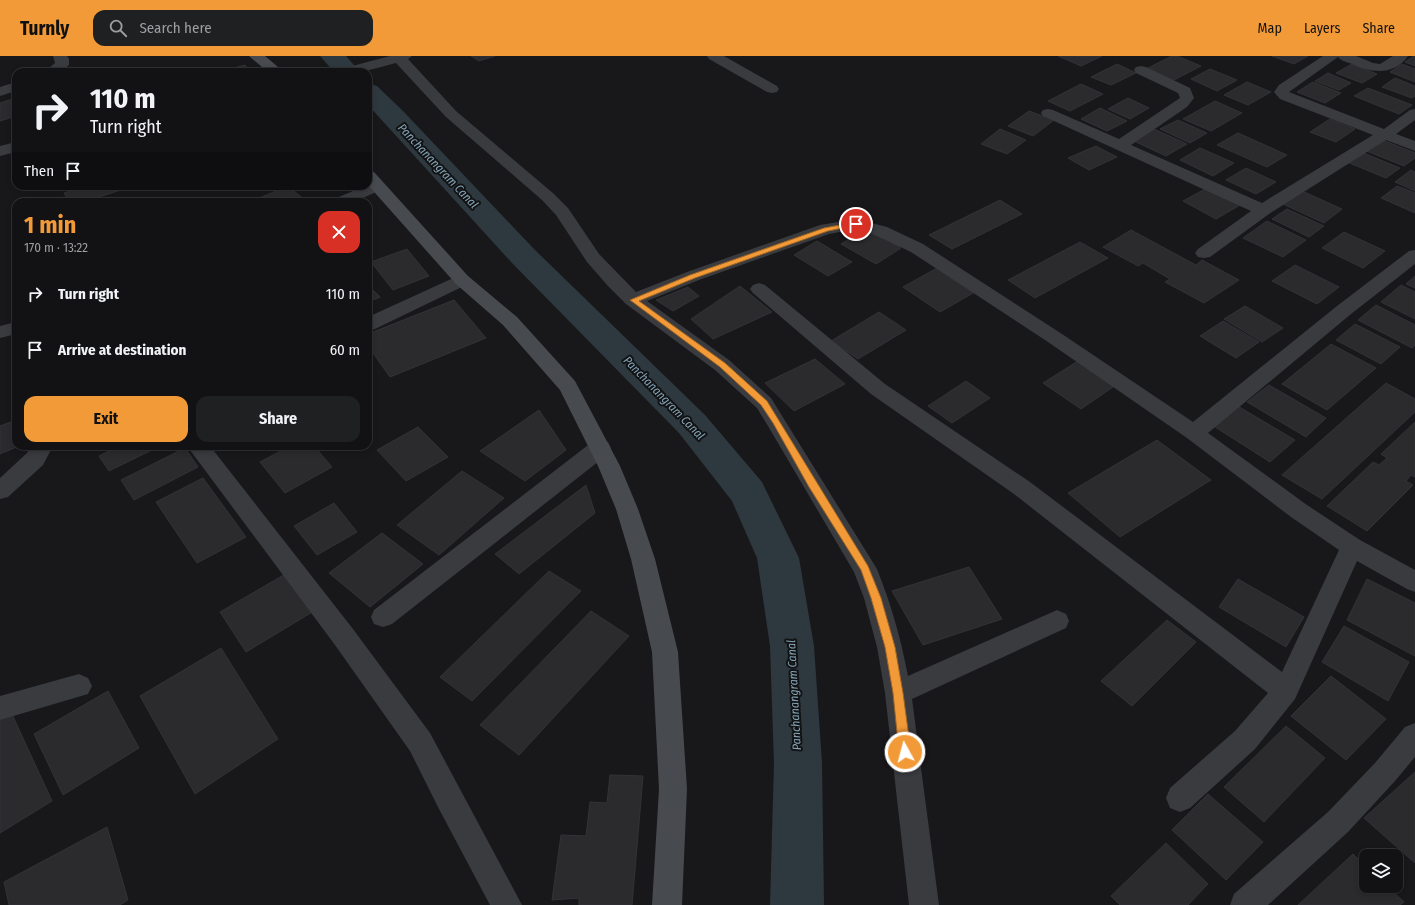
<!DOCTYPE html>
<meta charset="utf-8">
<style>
body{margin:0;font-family:"Fira Sans Condensed",sans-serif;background:#1f2022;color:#f1f3f6;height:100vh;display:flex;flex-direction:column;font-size:15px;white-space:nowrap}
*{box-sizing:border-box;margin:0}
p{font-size:13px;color:#9c9ea0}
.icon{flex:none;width:22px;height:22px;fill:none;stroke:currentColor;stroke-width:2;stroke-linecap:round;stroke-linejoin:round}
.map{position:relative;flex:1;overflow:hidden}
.sheet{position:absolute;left:12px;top:142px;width:360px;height:252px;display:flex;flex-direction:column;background:#121214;border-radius:12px;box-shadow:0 2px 6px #0003,0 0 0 1px #313234}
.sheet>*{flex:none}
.guide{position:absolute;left:12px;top:12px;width:360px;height:122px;border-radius:12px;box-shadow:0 2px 6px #0003,0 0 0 1px #313234;background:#121214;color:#f1f3f6;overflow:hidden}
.fabs{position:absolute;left:1359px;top:793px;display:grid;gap:8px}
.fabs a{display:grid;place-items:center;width:44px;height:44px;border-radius:8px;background:#121214;box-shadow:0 2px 6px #0003,0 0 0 1px #313234;font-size:20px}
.pin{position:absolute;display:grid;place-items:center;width:34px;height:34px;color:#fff;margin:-17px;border:2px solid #fff;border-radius:50%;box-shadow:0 1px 4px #0007}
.me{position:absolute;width:44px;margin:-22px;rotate:353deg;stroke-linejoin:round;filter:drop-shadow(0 0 3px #0008)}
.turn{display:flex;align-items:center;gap:14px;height:84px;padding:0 12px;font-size:18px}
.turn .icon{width:52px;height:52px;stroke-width:2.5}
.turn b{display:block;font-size:28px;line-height:34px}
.then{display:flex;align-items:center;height:38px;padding:0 12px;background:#0003;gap:8px;font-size:15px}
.round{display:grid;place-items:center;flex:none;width:42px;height:42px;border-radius:12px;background:#1f2022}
.head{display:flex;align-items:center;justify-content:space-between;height:68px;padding:0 12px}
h1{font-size:24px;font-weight:700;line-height:30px;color:#f39a38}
.button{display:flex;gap:8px;margin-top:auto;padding:8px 12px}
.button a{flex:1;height:46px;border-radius:12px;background:#f39a38;color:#111;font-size:16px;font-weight:700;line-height:46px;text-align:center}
.button a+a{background:#1f2022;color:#f1f3f6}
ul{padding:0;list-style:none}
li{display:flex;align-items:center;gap:12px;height:56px;padding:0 12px}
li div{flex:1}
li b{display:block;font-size:15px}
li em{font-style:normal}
header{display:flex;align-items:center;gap:24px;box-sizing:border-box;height:56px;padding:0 20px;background:#f39a38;color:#111}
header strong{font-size:19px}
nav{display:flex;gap:22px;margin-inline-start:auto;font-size:14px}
.search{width:280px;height:36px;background:#1f2022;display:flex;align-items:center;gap:10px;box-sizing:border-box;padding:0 14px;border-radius:12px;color:#9c9ea0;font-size:15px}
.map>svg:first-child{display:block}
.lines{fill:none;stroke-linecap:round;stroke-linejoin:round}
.canal{fill:#2e393f;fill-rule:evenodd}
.building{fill:#2b2b2e;stroke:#323336}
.street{fill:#393b3f;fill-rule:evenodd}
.secondary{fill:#474a4f;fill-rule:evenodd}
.route{fill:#f39a38;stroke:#9e6424}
.labels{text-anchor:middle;stroke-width:4;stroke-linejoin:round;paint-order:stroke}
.water-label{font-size:12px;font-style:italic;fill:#82a4b5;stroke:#131315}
</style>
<header>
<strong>Turnly</strong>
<div class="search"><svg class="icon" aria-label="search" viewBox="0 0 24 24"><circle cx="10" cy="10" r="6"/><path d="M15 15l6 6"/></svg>Search here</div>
<nav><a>Map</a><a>Layers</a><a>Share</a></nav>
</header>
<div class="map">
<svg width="1415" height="849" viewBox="0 0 1415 849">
<rect width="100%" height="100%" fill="#18181a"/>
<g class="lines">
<!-- canal -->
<path class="canal" d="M320,0h26l14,16h-26z
M368,27l9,3 26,25 131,138 171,166 57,67 37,76 15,88 8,117 2,142h-54l4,-142 -4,-117 -13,-88 -25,-57 -53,-68 -167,-170 -144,-158z"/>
</g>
<!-- building -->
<path class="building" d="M471,0h24l-16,5z
M1058,0h44l-21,10z
M1172,0h5l24,10 -29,15 -26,-12z
M1272,0h36l-14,8z
M1414,0l1,10 -10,-4z
M1117,8l19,9 -25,12 -20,-8z
M1352,8l25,10 -15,9 -26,-10z
M1402,8l13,5v13l-25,-10z
M245,9l6,7h-31z
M1210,13l27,11 -20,11 -26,-12z
M1328,17l23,10 -12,7 -24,-9z
M1395,22l20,8v10l-3,2 -30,-11z
M1247,26l24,10 -23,13 -24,-10z
M1313,26l28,11 -16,10 -28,-11z
M1081,28l22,10 -33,17 -22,-10z
M1368,32l44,17 -13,9 -45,-18z
M16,42v18l-16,5v-18z
M1128,42l21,10 -19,11 -22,-10z
M1215,45l27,12 -31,18 -28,-12z
M1100,52l27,13 -20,10 -26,-12z
M1029,55l25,9 -21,16 -25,-10z
M1330,63l25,10 -19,13 -26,-10z
M1178,64l29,13 -17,10 -30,-14z
M1000,73l26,11 -19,14 -26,-10z
M1154,73l33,15 -21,12 -32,-15z
M1238,77l49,22 -20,12 -50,-22z
M1380,83l35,14v5l-11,8 -40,-16z
M1096,90l21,11 -28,13 -21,-12z
M1200,92l34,15 -21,13 -33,-16z
M1361,96l39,16 -14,10 -39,-16z
M1246,112l30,14 -20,12 -30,-14z
M1411,114l4,2v19l-20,-9z
M86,130h40l1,2 -44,14h-14l-5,-9z
M288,130l19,16h-57z
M1397,130l18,7v20l-34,-15z
M1207,132l33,17 -24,14 -33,-18z
M1302,135l40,18 -18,14 -41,-19z
M1000,144l22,14 -70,35 -23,-14z
M1287,153l37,17 -15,11 -37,-18z
M1267,165l39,19 -23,17 -40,-19z
M867,172l34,20 -25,16 -35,-20z
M1131,174l65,35 6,-5 37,20 -35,23 -39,-21 5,-3 -27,-16 -5,3 -35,-19z
M1344,176l41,19 -22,17 -41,-20z
M817,185l35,21 -24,14 -34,-21z
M1080,186l28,16 -73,40 -27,-18z
M407,193l22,27 -36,14 -22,-28z
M1295,209l44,22 -22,17 -45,-23z
M937,212l38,24 -35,20 -37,-25z
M1415,220v12l-9,-4z
M368,229l12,12 -12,5z
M1401,229l14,7v27l-34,-17z
M740,230l32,26 -59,27 -22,-20z
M688,231l11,9 -26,15 -17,-11z
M454,244l32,38 -96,39 -22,-31v-12z
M1376,249l39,20v20l-3,3 -54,-28z
M1245,250l38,22 -21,14 -38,-23z
M879,256l27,18 -48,29 -27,-18z
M1223,265l36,21 -23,16 -36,-22z
M1355,268l45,23 -19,17 -45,-24z
M1331,288l45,24 -49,42 -45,-26z
M815,303l30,25 -51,27 -29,-28z
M1078,305l38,24 -35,24 -38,-26z
M966,325l24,17 -38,25 -24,-17z
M1386,327l29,16v13l-93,87 -40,-24z
M1269,329l57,33 -20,19 -59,-35z
M1236,349l59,35 -25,22 -58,-37z
M539,354l27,40 -41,31 -45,-30z
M16,364v26h3l-19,8v-28z
M1415,366v55l-4,-2 -5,6 7,4 -46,46 -40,-25 46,-44 6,3 8,-7 -6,-4z
M418,371l30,30 -42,24 -29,-31z
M1157,384l54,40 -91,57 -52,-44z
M119,390h41l-51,25 -10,-15z
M290,390h24l18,21 -47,26 -25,-31z
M185,392l13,19 -64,33 -13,-20z
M462,415l42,27 -65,57 -42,-30z
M203,422l43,59 -49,26 -41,-61z
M586,429l9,28 -76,61 -24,-20z
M334,447l23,29 -40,23 -23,-29z
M382,477l41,31 -53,43 -41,-34z
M969,511l33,52 -79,26 -31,-54z
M549,515l32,20 -109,110 -32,-24z
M287,517l27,38 -68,41 -26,-40z
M1238,523l66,38 -18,30 -67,-40z
M1367,523l48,24v53l-68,-36z
M591,555l38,25 -110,119 -39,-30z
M1167,564l29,22 -64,64 -31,-25z
M1344,570l65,36 -21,39 -66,-39z
M221,592l57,91 -83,55 -55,-98z
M1331,620l55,43 -40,41 -55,-44z
M108,635l31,57 -76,47 -29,-61z
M10,654l42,91 -52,32v-118z
M1286,670l39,32 -61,64 -40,-35z
M1415,716v91l-51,-45z
M610,719l33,1 -11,129h-53v-7l-27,2 9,-65 25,1 4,-34 17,1z
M1208,738l55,48 -37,38 -54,-50z
M107,771l21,73 -8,5h-111l-5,-23z
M1166,787l42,41 -20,21h-68l-9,-9z
M1353,798l13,13v19h21l17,16 -4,3h-102z"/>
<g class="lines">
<!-- street -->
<path class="street" d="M53,0h14l2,3v6l-8,7h-17l11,-9z
M390,0h22l-4,3 48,52 98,83 14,14 31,46 37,38 51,-20 133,-47 36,-6 31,8 36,17 139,90 131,88 144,-116 72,-55 6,-1v14l-64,50 -143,119 99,72 53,35 55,30v22l-8,-3 -50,-28 -62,138 -40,50 -65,59 -10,4 -10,-4 -4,-10 4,-10 65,-57 33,-38 -254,-199 -143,-100 -118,-101 -3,-4 3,-4 6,-2 6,2 120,99 145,98 252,190 57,-122 -48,-33 -104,-79 -139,-96 -137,-90 -36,-17 -19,-6 -27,5 -130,46 -52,21 82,59 42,38 106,171c14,35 24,70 31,107l149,-66 9,4 3,7 -3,7 -154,71 27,206h-30l-24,-212 -8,-46 -13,-49 -10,-26 -86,-146 -11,-18 -42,-38 -89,-66 -18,-18 -21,-24 -31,-47 -14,-15 -96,-83 -50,-54 -34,9h-23l2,-3z
M707,0h17l53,30 2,3 -2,3 -5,1 -5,-1 -58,-33z
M1323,0h33l17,7 7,1 13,-8h15c-14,20 -37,17 -56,8 -5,-2 -11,-3 -14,-7l-49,35 95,37 26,-19 5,-1v11l-19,14 19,7v10l-29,-11 -117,74 -59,43 -6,1 -6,-1 -3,-4 3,-4 53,-38 -208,-95 -2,-3 2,-3 5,-1 5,1 66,29 61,-41 -2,-5 -42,-20 -2,-3 2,-3 5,-1 5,1 44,21 4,10 -7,9 -56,38 131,58 111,-68 -93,-36 -6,-7 5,-7z
M16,26v9l-16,5v-9z
M16,86v10l-16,4v-10z
M377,125l6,2 2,3 -2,3 -29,13h-22l2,-3z
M462,218l6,2 3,4 -3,4 -93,45 -7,2v-14z
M16,266v12l-16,4v-12z
M600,384l8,2 3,6 -3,6 -216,170 -9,3 -9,-3 -3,-7 3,-7 218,-168z
M31,390h22l-10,19 -35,32 -8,2v-21l27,-25z
M187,390h23l143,183 77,104 92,172h-32l-51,-96 -29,-58 -75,-106z
M79,618l9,4 4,8 -4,8 -88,26v-24z
M1415,667v34l-20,24 -47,51 -80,73h-38l4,-11 94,-82 47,-49 30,-36z"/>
<!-- secondary -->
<path class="secondary" d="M249,0h16l19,16h-16z
M368,114l6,2 94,104 49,41 58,64 45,85 18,43 17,50 23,93 9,137 -5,116h-30l7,-116 -7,-137 -21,-93 -15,-50 -18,-43 -38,-76 -57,-65 -47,-41 -88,-99z"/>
</g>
<!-- route -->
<path class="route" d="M856,166h3v3l-31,6 -133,47 -56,23 86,62 42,38 101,165 13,32 14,49 8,46 8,59 -2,3 -4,2 -4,-2 -2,-3 -6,-59 -8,-46 -14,-49 -10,-28 -52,-83 -36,-64 -12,-18 -41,-38 -90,-67 60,-25 134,-47z"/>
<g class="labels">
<!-- water labels -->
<g class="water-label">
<text transform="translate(438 110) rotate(47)" y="4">Panchanangram Canal</text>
<text transform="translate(664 342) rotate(46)" y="4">Panchanangram Canal</text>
<text transform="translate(794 639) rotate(-93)" y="4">Panchanangram Canal</text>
</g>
</g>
</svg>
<div class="fabs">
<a><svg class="icon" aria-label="layers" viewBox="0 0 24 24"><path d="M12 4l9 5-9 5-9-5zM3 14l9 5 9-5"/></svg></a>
</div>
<div class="pin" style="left:856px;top:168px;background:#d93025"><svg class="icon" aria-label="arrive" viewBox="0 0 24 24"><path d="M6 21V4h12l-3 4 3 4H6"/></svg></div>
<svg class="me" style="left:905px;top:696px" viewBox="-20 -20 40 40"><circle r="17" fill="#f39a38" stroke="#fff" stroke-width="3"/><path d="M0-11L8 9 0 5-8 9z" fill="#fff"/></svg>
<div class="guide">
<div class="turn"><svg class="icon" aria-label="right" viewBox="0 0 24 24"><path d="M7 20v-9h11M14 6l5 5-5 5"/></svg><div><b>110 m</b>Turn right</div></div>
<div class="then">Then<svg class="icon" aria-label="arrive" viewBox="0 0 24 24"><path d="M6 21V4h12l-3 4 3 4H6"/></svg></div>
</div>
<section class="sheet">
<div class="head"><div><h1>1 min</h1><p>170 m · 13:22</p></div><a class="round" style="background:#d93025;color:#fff"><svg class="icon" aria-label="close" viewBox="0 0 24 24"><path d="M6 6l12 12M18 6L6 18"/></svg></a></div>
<ul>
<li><svg class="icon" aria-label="right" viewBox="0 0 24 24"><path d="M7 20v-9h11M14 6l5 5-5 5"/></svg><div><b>Turn right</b></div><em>110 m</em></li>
<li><svg class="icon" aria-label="arrive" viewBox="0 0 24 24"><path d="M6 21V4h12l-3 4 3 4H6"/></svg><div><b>Arrive at destination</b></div><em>60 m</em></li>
</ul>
<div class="button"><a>Exit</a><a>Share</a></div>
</section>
</div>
